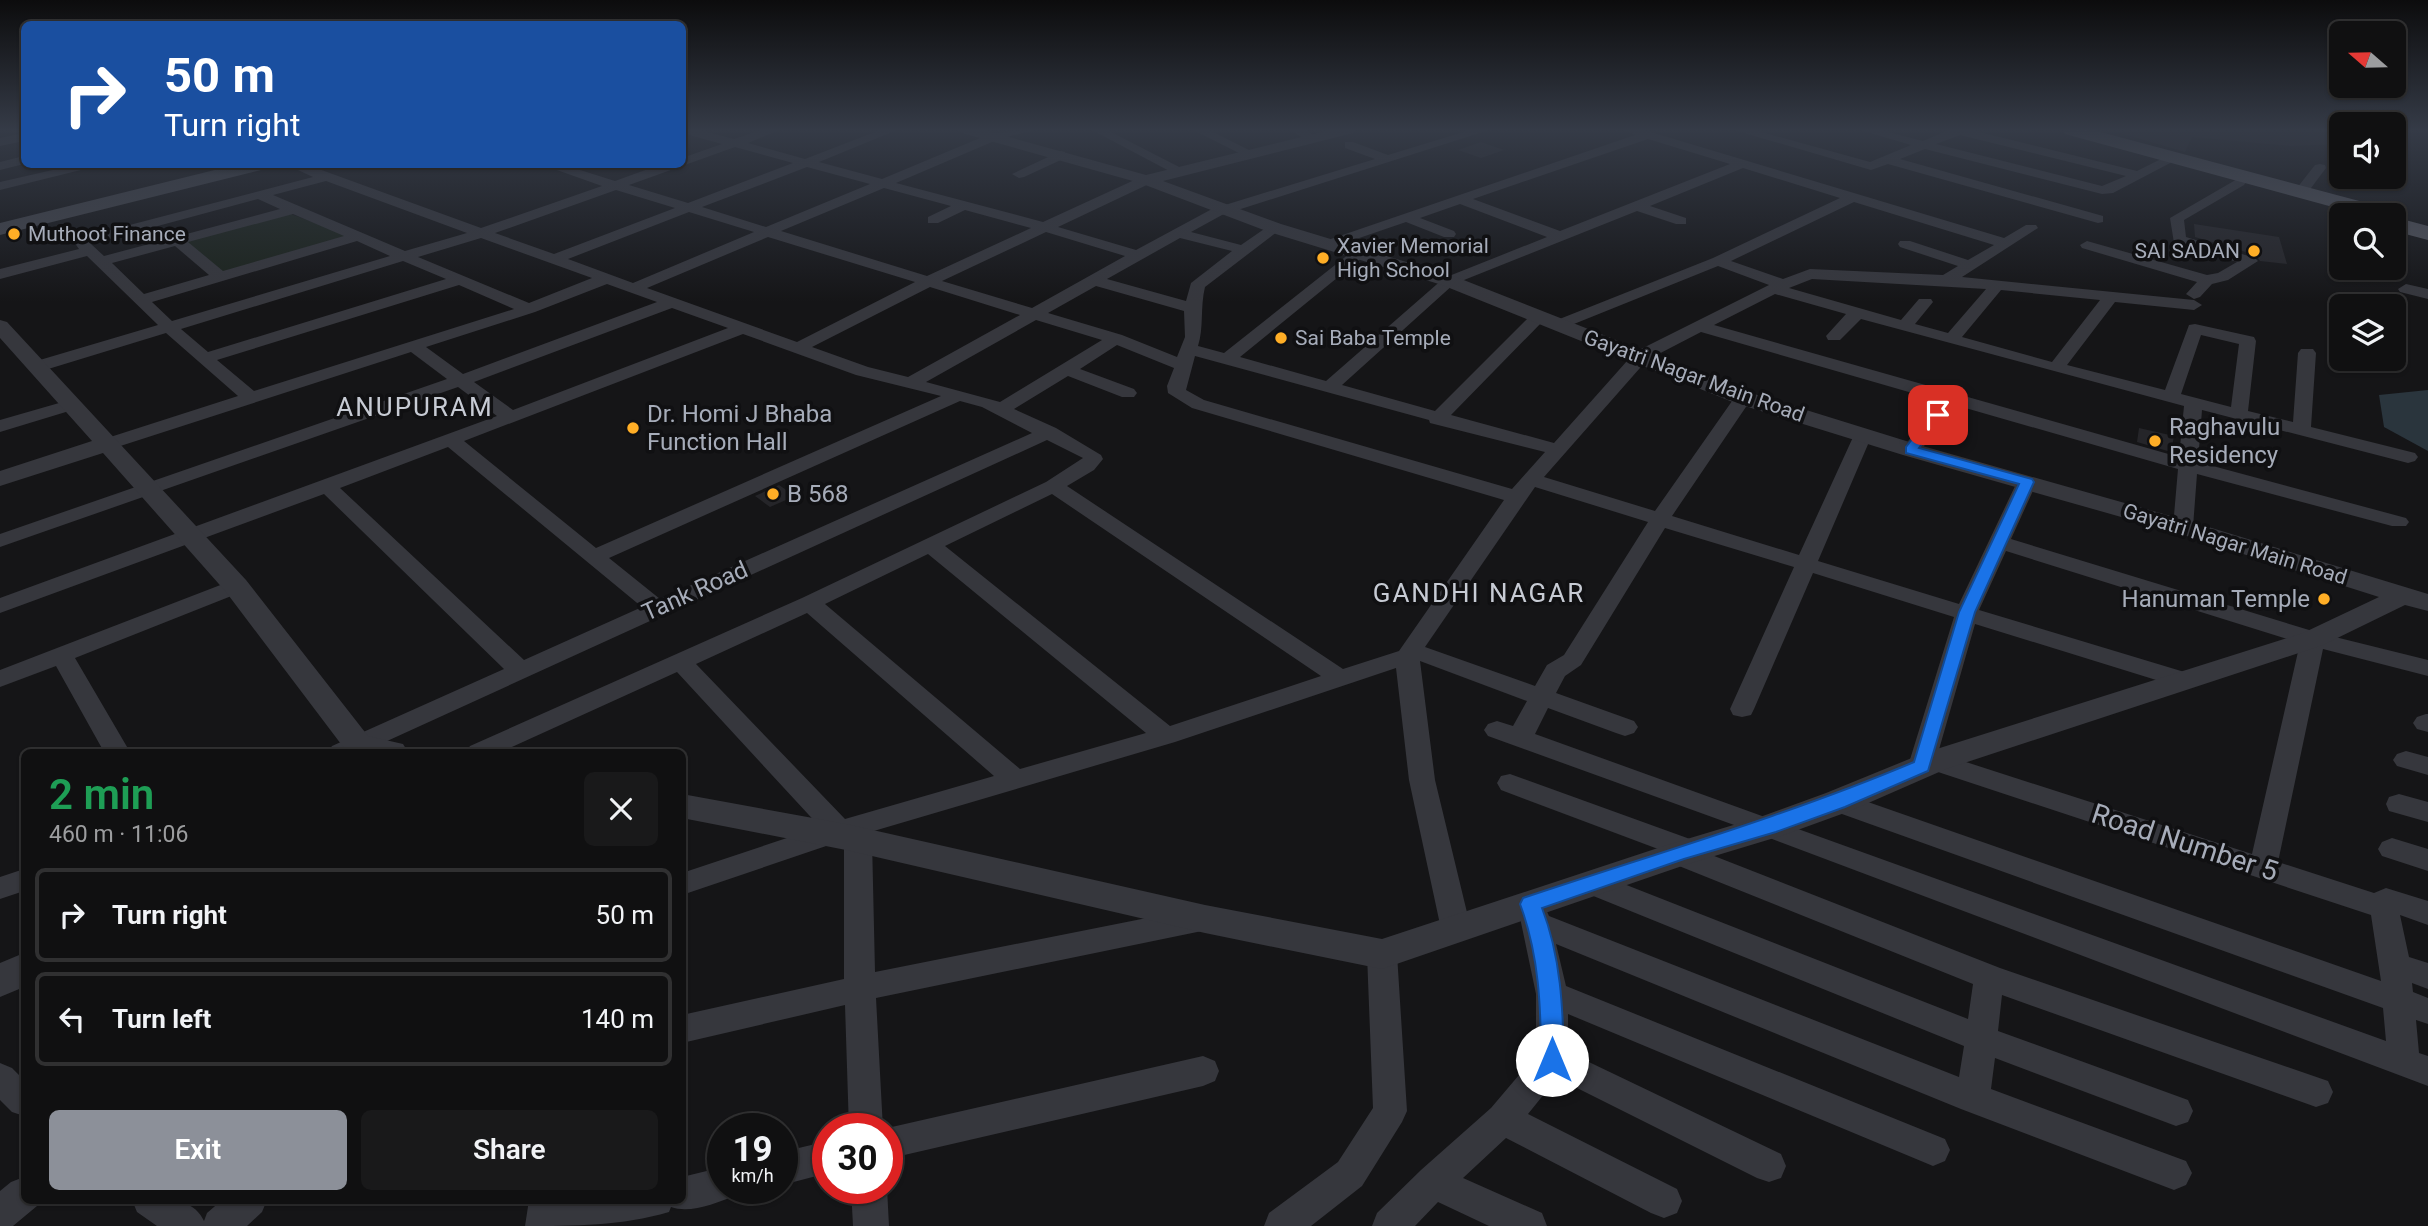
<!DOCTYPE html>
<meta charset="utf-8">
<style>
body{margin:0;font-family:Roboto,sans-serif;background:#19191a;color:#f1f3f6;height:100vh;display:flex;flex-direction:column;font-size:26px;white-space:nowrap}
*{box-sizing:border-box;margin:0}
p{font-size:23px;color:#9c9d9f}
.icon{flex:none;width:38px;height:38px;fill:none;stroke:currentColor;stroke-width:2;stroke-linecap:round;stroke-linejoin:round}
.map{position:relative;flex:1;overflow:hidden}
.side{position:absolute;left:21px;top:749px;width:665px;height:455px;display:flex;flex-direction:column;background:#101011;border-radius:10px;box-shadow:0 2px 5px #0004,0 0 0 2px #303031}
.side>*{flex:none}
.top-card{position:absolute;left:21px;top:21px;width:665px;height:147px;border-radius:10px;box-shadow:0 2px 5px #0004,0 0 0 2px #303031;background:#1a4fa0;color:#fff;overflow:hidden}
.needle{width:46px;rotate:290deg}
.tools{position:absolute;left:2329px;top:21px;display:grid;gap:14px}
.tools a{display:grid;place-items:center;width:77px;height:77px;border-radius:10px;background:#101011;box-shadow:0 2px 5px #0004,0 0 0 2px #303031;font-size:35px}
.speed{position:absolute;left:707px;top:1113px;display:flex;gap:14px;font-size:35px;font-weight:700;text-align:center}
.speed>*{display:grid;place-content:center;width:91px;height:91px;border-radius:50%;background:#101011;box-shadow:0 2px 5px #0004,0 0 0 2px #303031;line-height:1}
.speed small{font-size:18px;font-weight:400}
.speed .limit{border:10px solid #d22;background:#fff;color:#111}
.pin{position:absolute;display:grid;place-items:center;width:60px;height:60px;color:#fff;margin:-30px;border-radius:14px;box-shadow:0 4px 10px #0006}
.me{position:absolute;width:77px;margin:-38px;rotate:0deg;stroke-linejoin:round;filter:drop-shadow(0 0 5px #0008)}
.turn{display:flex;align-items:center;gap:24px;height:147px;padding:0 28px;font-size:32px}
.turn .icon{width:91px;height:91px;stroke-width:2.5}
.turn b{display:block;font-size:49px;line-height:60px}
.round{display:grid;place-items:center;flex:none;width:74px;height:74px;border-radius:10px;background:#19191a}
.head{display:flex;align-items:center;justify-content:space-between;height:119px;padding:0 28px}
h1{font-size:42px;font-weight:600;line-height:52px;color:#1e9e55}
.button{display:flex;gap:14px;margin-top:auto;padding:14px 28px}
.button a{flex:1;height:80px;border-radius:10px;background:#8c9099;color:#fff;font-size:28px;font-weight:600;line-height:80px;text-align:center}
.button a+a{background:#19191a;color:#f1f3f6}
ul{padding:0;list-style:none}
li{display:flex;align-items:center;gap:21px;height:94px;margin:0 14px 10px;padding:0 14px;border:4px solid #303031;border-radius:10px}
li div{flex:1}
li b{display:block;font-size:26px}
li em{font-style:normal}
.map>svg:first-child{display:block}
.built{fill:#212125}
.green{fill:#1b231c}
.water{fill:#2a353d}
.building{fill:#252529}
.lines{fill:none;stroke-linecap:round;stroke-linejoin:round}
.minor{fill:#36373d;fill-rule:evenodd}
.tertiary{fill:#36373d;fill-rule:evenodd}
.secondary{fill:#44464d;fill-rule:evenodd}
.primary{fill:#52545c;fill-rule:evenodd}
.route{fill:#1a73e8;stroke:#114b97;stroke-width:2}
.poi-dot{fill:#ffae26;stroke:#101012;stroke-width:2.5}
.labels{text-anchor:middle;stroke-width:7;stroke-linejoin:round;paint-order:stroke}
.far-poi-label{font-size:21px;fill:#a6acb9;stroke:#101012;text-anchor:start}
.far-street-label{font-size:21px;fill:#a6acb9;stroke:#101012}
.poi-label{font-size:24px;fill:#a6acb9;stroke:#101012;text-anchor:start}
.street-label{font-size:24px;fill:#a6acb9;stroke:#101012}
.neighbourhood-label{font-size:26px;letter-spacing:2px;fill:#c7cbd4;stroke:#101012}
.near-street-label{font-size:28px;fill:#a6acb9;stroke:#101012}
</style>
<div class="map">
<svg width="2428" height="1226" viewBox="0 0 2428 1226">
<rect width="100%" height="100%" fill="#151517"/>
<!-- built -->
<path class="built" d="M2110,130h230l1,14 -50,2 -99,-9 -7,15z"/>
<!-- green -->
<path class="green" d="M288,213l63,23 -127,37 -40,-32z"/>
<!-- water -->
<path class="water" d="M2428,390v61l-44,-24 -5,-32z"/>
<!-- building -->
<path class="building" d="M1481,142l23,8 -23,8 -23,-8z
M2194,224l85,13 8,27 -27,-3 -4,-6 -61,-18z
M2139,428l35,8 -3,16 -34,-10z
M779,485l16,11 -25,11 -15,-11z"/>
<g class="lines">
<!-- minor -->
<path class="minor" d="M682,130h17l35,9 27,-9h18l-31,13 57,16 75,-29h17l-78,32 63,17 110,-46 42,-3 -35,9 -103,44 147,39 98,-45h10v6l-93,44 78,23 76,-41 163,-50 -30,-11v-6h8l35,13 82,-25h19l-267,85 -31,17 50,13 29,-20h10l2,3 -77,59c-5,20 -1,41 -7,59l26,7 130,-103h10l2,3 -2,3 -124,101 86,24 118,-103 103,-41 -87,-33 -40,14 34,13 2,3 -2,3h-10l-38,-15 -76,26 -7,-4 2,-3 310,-106 -10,-5h19l360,108 22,-13h10l2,3 -76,49 232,23 8,5 -8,5 -79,-8 -48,63 98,25 24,-65 6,-1 59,13 2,4 -8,70 45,11 5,-69 3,-4h12l3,4 -5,74 104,26 3,4 -3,4 -7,2 -206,-53 -4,52 208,56 3,4 -3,4h-14l-195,-52 -4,53 -3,4h-14l-3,-4 5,-58 -223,-64 -37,49h-14l-3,-4 39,-49 -239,-69 -54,28 -103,117 111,34 82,-117 6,-1 9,5 -80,118 127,39 55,-120 9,-6 9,6 -54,126 141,43 58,-122 3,-4h14l3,4 -26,57 308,94 109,27v16l-105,-27 -45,213 96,31 12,-5 42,13v24l-28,-10 9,42 19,6v26l-16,-6 1,9 15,6v26l-12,-4 3,33 9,3v30l-669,-252 -271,-98 -4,-6 4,-6 9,-3 16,5 14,-25 -107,-40 15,119 36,149 -5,8 -10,4 -10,-4 -5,-8 -32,-149 -13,-112 -221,74 -308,91 5,7 3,132 327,-65 10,4 5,8 -5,8 -10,4 -326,67 7,131 320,-73 12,5 4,10 -4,10 -12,5 -316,73v-30h-38l-4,-124 -163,38v-28l162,-36v-132l-9,-4 -153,52v-22l138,-46 -143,-155 -176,80h-35l4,-6 332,-148 244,-116 37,-24 -36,-18 -684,312h-35l4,-6 172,-77 -180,-175 -324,119v-15l497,-182 -39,-29 -458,160v-13l447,-155 -36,-27 -303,98 -7,-2 -3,-4 3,-4 137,-44 -72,-63 -121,37h-12l-3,-4 3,-4 125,-37 -71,-69 -87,23v-10l79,-20 -5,-7 2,-3 237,-62 -28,-13h20l176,64 121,-42 -62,-22h21l54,17 47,-17h20v-6l40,-14 -40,-11zM1648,139l82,25 -170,67 -87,-32zM735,147l58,16 -105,40 -59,-18zM807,167l63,17 -104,43 -64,-20zM1743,168l97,30 -127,60 -161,64 -2,3 2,3h12l154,-62 51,19 -134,67 -81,91 -103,-28 92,-94 2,-3 -2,-3h-12l-96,96 -93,-26 112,-101 183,-73 39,13h10v-6l-36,-12zM326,181l141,52 -62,18 -132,-56zM884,188l67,18 -23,11v6h10l27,-13 66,18 -104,48 -146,-45zM616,190l59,18 -121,46 -59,-21zM258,199l22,10 -176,47 -13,-12zM1854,202l140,43 -26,15 -58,-19h-10l-2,3 2,3 58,19 -15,9 -133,-6 -27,10 -52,-18zM689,212l65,20 -121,51 -65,-24zM293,214l51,22 -121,35 -35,-29zM1046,232l79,24 -93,52 -90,-27zM768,237l147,45 -118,60 -150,-54zM481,238l111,40 -63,25 -111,-46zM1180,238l52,13 -41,32 -5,18 -79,-22zM357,241l33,15 -218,65 -20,-19zM175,246l34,29 -65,19 -32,-31zM403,261l43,18 -238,73 -27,-23zM1812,279l174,10 -38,44 -33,-9 18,-22 -2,-3h-12l-18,21 -112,-32zM607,284l50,18 -194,72 -37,-27 109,-35zM459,285l55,24 -260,82 -37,-31zM1096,286l88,25 1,26 -8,20 -55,-22 -74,-22zM930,287l90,28 -112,62 -40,-10 -56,-20zM2001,290l99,10 -48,62 -90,-25zM1775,294l71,20 -20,22 2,4h12l21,-21 323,87 -5,51 -465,-132zM672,308l56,20 -215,82 -39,-28zM1036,320l66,20 -102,62 -74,-20zM743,334l113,41 85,21 -345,152 -132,-107zM2201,335l38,9 -8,63 -50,-13zM1117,345l57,23 -7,18 1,7 24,15 312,92 -105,151 -56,18 -276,-183 27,-16 9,-11 -2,-4 -45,-27 -42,-19 54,-33 54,21h12l3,-4 -3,-4 -54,-20zM1195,356l234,64 1,3 115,29 -33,37 -308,-89 -18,-10zM960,401l22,6 50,26 -372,166 -51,-41zM448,447l194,160 -118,53 -184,-172zM1535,487l113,35 -84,133 -17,10 -12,21 -110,-39zM1052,494l269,182 -151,50 -225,-180zM1665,528l129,39 -64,142 3,6 9,2 9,-2 3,-6 59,-136 141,44 -46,149 4,7 9,2 11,-5 439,145 10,66 -533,-186 -10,-3 -10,3 -3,7 3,7 555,199 3,33 -851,-307 13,-26 68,25 9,3 9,-3 4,-6 -4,-6 -78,-28 9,-17 16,-11zM2006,551l294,92 -48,211 -314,-101 37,-129 207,64 9,-2 3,-6 -3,-6 -212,-64zM928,554l218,179 -126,36 -195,-165zM807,613l187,163 -149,43 -149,-155z
M1092,130h15l80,41 -2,3h-10z
M1193,130h16l48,24 -6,4 -4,-1z
M1289,130h16l14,8 -10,3z
M1734,130h20l116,32 41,-17 -51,-15h20l43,11 26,-11h22l166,41 24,-12h10l1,3 -59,31 -11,1 -177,-45 -25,10 203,57v6l-5,1 -210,-59 -17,6zM1960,135l166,41 -24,10 -166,-42z
M24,133v8l-24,5v-8z
M1061,151l4,1v6l-41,19 -5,1 -7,-4z
M24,156v8l-24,6v-8z
M79,164h26l-105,26v-8z
M2320,164l5,1 1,3 -21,28h-10l-2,-3 22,-28z
M2239,178l7,4 -2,3 -60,35 2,17 69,21 3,3 -30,19 -16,4 -12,13 -6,2 -8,-5 11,-12 -115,-34 -2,-3 7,-4 120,34 11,-2 19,-11 -63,-19 -4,-25z
M2406,284l22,5v10l-28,-7 -2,-3z
M73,399l9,5 -3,4 -79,24v-12z
M236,579l8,2 3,5 -3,5 -169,67 55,94h-26l-48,-86 -56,21v-17z
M2426,714h2v18l-11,-3 -4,-6 4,-6z
M2406,751l22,6v18l-31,-9 -4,-6 4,-6z
M1510,774l191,69 3,9 296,116 328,113 5,11 -5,11 -12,4 -314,-112 -4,36 190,69 5,11 -5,11 -12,4 -181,-68 -4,31 195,72 6,12 -6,12 -12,5 -213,-81 -405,-165 10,42 379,153 5,11 -5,11 -12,5 -12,-5 -353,-147v38l213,102 5,12 -5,12 -12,4 -12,-4 -200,-100 -29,36 149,75 5,12 -5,12 -13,5 -13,-5 -145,-75 -43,40 79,35 5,13h-58l-51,-24 -23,24h-43l5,-13 44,-43 70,-62 45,-53v-61l-17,-81 5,-8 10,-4 10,4 5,11 410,161 5,-31 -383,-155 -4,-8 4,-8 10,-3 10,3 367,144 5,-35 -304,-122 -3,-10 -165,-62 -4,-7 4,-7z
M2399,794l29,8v20l-39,-11 -3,-7 3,-7z
M2392,838l36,11v22l-46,-15 -4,-7 4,-7z
M24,869v22l-24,8v-22z
M1382,942l11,3 4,9 10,157 -5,11 -40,64 -51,40h-47l5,-13 69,-51 35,-54 -6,-154 4,-9z
M0,1063l12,5 12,12v36l-12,-4 -12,-12z
M828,1141v32l-46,12v-33z
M723,1167v21h16l-4,8c-19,7 -45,18 -64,11l-2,5c-47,14 -95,14 -144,14l4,-26h36l-1,6 21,-6h97v-23z
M24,1177v23h15l-2,6 -24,20h-13v-35l11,-9z
M851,1188h36l2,38h-36z
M132,1200c25,0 60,-6 72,21l3,-8 15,-13h45l-5,12 -15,14h-90l-20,-14z"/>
<!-- tertiary -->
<path class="tertiary" d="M960,130h24l162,45 184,-45h25l-2,3 -190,48 118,43 175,53 295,116 168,52 273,77 236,72v17l-23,-6 -82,40 -377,124 -96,42 -69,25 -93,28 -306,105 -177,-36 -359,-83 -164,-32v-24l164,30 359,81 177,34 285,-94 93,-28 66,-24 98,-40 379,-120 76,-36 -205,-65 -271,-77 -168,-52 -293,-118 -173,-53 -129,-49 -178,-50z
M0,320l7,2 239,258 122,156 35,8 5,8h-61l-121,-160 -123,-139 -103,33v-15l92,-30 -92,-103z
M24,953v34l-24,10v-34z"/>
<!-- secondary -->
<path class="secondary" d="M239,164h33l-3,4 -269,67v-12z"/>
<!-- primary -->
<path class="primary" d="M2063,130h30l300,80 3,5 -2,2 34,9v14l-34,-9v-16h-32l-297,-81z"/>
</g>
<!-- sky -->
<linearGradient id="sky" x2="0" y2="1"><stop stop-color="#0c0c0d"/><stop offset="0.43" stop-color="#353b47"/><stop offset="1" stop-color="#353b47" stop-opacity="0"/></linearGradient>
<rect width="2428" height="302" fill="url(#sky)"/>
<!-- route -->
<path class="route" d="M1938,411l6,4 -25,33 113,31 2,3 -59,130 -47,159 -83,36 -69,25 -92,27 -142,49c19,49 21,101 22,152l-4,7 -8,3 -8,-3 -3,-7c0,-53 -2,-105 -21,-156l3,-6c131,-44 263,-82 391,-136l45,-150 60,-128 -113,-31v-6l27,-35z"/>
<!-- markers -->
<g class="poi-dot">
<circle cx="14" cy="234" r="7"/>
<circle cx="2254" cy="251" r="7"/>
<circle cx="1323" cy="258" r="7"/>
<circle cx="1281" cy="338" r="7"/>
<circle cx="633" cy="428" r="7"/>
<circle cx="2155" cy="441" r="7"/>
<circle cx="773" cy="494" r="7"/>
<circle cx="2324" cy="599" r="7"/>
</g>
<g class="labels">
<!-- far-poi labels -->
<g class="far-poi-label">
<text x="28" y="241">Muthoot Finance</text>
<text x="1337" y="253">Xavier Memorial<tspan x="1337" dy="24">High School</tspan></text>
<text x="2240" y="258" text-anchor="end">SAI SADAN</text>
<text x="1295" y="345">Sai Baba Temple</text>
</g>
<!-- far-street labels -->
<g class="far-street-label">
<text transform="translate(1694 376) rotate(20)" y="7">Gayatri Nagar Main Road</text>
<text transform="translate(2235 544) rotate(17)" y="7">Gayatri Nagar Main Road</text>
</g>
<!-- poi labels -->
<g class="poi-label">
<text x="647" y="422">Dr. Homi J Bhaba<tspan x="647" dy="28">Function Hall</tspan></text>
<text x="2169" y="435">Raghavulu<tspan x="2169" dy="28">Residency</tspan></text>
<text x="787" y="502">B 568</text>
<text x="2310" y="607" text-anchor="end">Hanuman Temple</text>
</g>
<!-- street labels -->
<g class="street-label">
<text transform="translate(695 591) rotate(-24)" y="8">Tank Road</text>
</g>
<!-- neighbourhood labels -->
<g class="neighbourhood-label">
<text x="415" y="416">ANUPURAM</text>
<text x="1479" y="602">GANDHI NAGAR</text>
</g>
<!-- near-street labels -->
<g class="near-street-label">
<text transform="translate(2185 842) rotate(18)" y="10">Road Number 5</text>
</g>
</g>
</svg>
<div class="tools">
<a><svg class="needle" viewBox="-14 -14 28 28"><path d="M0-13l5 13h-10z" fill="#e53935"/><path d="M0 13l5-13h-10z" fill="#9c9d9f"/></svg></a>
<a><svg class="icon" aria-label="sound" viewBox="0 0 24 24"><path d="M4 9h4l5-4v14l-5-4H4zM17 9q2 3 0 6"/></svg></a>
<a><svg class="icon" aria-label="search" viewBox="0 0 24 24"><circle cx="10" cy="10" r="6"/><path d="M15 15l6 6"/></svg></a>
<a><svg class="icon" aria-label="layers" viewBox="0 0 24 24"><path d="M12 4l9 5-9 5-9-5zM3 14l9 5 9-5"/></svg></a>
</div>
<div class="speed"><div>19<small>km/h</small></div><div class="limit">30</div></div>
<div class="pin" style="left:1938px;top:415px;background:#d93025"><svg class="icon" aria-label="arrive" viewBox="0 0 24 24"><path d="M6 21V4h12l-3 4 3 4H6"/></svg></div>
<svg class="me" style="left:1552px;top:1060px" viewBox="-20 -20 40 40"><circle r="19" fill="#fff"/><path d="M0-13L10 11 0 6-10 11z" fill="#1a73e8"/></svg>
<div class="top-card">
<div class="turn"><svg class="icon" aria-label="right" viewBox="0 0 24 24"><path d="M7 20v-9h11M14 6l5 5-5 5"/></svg><div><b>50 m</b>Turn right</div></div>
</div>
<section class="side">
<div class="head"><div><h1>2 min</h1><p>460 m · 11:06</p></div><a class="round"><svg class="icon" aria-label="close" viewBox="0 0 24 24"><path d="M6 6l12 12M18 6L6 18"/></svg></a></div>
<ul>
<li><svg class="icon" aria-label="right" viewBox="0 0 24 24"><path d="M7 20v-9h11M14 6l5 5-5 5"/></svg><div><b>Turn right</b></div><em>50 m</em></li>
<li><svg class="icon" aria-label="left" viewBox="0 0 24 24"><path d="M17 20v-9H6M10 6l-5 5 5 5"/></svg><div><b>Turn left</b></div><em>140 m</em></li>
</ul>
<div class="button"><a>Exit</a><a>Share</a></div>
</section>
</div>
